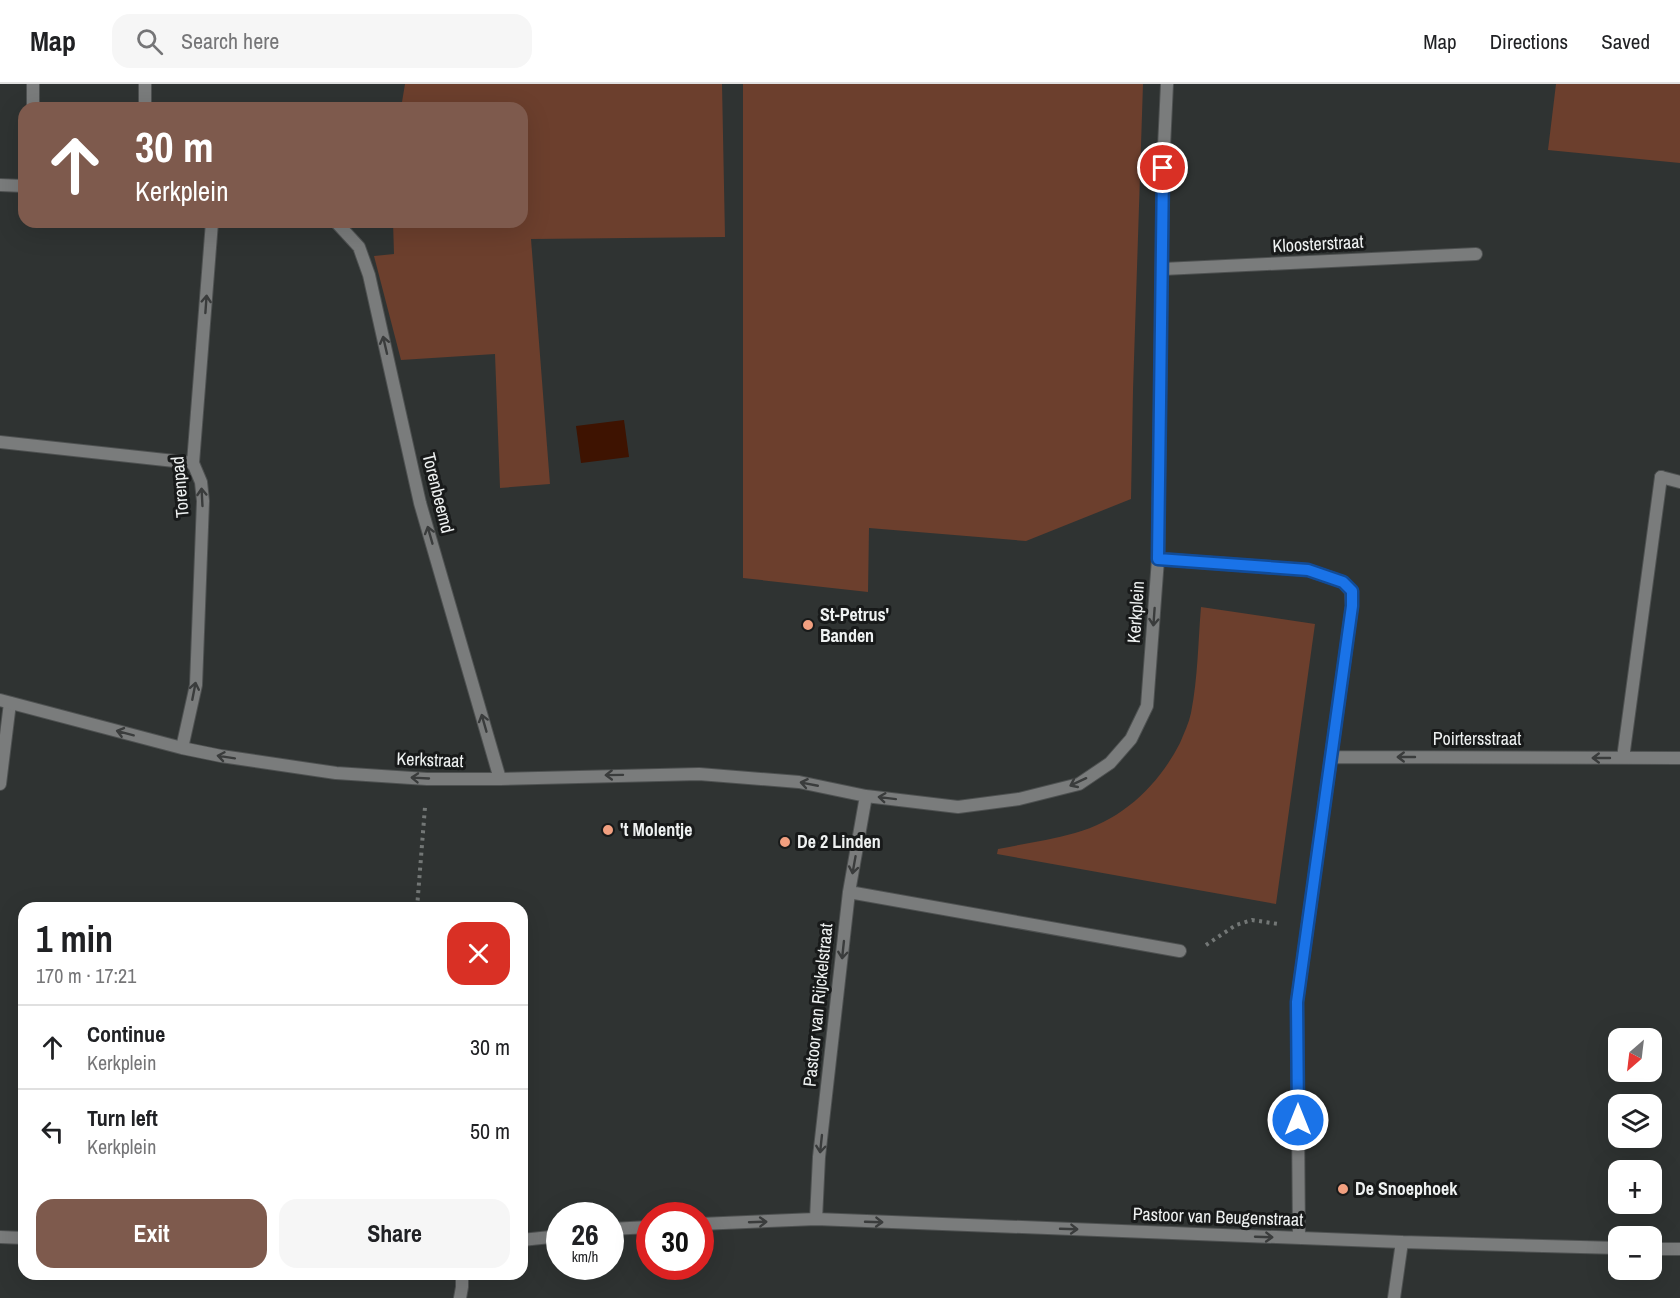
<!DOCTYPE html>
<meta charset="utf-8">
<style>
body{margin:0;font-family:"Archivo Narrow",sans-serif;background:#f6f6f6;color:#202124;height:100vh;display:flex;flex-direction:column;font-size:22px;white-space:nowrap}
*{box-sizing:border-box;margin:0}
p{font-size:20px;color:#757577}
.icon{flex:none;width:33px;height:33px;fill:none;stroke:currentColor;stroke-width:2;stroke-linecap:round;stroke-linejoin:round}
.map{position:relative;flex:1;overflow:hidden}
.sheet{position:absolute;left:18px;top:818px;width:510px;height:378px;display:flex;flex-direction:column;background:#fff;border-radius:18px;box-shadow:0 6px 24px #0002}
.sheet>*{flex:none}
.banner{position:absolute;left:18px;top:18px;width:510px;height:126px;border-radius:18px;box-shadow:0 6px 24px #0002;background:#7e5a4d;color:#fff;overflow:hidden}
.needle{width:39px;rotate:208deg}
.controls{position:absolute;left:1608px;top:944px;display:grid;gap:12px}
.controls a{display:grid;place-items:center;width:54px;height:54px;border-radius:12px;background:#fff;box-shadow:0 6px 24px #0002;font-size:30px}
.speed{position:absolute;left:546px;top:1118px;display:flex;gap:12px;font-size:30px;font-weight:700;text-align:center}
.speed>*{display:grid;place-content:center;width:78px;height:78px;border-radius:50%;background:#fff;box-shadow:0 6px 24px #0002;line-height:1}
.speed small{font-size:15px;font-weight:400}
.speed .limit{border:9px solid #d22;background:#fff;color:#111}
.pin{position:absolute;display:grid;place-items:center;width:51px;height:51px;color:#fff;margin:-26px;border:3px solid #fff;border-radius:50%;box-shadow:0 2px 6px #0007}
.me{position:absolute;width:66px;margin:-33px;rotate:0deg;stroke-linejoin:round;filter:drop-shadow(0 0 4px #0008)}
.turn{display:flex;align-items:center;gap:21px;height:126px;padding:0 18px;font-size:27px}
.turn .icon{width:78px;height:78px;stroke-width:2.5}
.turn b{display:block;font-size:42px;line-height:51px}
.round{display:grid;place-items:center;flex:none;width:63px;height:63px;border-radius:18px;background:#f6f6f6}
.headline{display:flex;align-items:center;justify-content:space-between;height:102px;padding:0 18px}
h1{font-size:36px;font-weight:800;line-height:45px}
.action{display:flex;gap:12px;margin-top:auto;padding:12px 18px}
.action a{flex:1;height:69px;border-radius:18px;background:#7e5a4d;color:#fff;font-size:24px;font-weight:800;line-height:69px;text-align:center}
.action a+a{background:#f6f6f6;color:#202124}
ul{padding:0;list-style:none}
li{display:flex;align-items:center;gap:18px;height:84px;padding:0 18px;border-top:2px solid #e0e0e0}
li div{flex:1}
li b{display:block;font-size:22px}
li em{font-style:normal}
header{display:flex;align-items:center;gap:36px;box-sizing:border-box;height:84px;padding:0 30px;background:#fff;border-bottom:2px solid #e0e0e0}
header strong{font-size:28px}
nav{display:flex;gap:33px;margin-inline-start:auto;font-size:21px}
.search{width:420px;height:54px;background:#f6f6f6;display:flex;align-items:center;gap:15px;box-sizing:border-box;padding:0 21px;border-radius:18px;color:#757577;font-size:22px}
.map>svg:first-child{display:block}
.green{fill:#6c3f2d}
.water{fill:#3e1301}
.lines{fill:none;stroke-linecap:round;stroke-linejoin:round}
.lane-casing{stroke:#4e5151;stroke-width:14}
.street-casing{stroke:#4e5151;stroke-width:14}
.path{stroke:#737776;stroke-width:4;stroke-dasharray:3 4.5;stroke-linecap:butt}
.lane{stroke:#7a7c7c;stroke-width:12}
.street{stroke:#7a7c7c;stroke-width:12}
.oneway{stroke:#3a3c3c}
.route-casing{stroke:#114b97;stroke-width:15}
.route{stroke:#1a73e8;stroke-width:10}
.poi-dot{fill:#f2a080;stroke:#181a1a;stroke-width:2}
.labels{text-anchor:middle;stroke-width:6;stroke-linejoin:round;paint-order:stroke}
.street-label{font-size:18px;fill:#eef1f1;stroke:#181a1a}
.poi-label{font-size:18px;font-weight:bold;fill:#eef1f1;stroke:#181a1a;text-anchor:start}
</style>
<header>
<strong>Map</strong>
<div class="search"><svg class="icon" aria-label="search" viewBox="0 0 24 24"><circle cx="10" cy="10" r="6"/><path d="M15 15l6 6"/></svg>Search here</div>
<nav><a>Map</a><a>Directions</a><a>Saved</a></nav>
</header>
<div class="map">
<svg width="1680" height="1214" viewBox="0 0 1680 1214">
<rect width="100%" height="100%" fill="#2f3332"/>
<!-- green -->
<path class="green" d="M405,0h317l3,153 -194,2 19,245 -50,4 -5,-134 -94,6 -27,-104 20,-2 -1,-32h129v-114h-121z
M743,0h400l-10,306 -2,109 -105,42 -157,-13 -1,64 -125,-14z
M1556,0h124v79l-132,-13z
M1201,523l114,17 -39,280 -279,-50 1,-5c25,-5 52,-9 77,-16 47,-13 83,-47 105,-90 4,-10 9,-20 11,-30 7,-35 7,-71 10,-106z"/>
<!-- water -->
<path class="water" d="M624,336l5,37 -48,6 -5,-37z"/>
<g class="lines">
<defs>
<path id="lane" d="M0,358l193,21
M1661,393l19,5
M0,700l10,-81"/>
<path id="street" d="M33,24v-24
M145,24v-24
M0,101l24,1
M336,138l23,25 10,28 51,228 80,276
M1163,185l313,-15
M1158,475l150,11 35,12 8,9 1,15 -55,396 2,236
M0,616l182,48 39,8 115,17 91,6h73l199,-5 100,8 67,14 92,11 61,-8 60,-15 31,-21 21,-24 16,-33 11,-147 5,-391 4,-84
M182,664l14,-63 7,-184 -2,-19 -8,-19 19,-241
M1331,673l349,1
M1623,674l38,-281
M849,808l331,59
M816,1135l3,-62 30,-265 17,-96
M700,1140l116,-5 586,23 216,6
M610,1145l40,-2
M0,1153l24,1
M522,1156l38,-4
M1652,1165h28
M460,1214l2,-11v-13
M1394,1214l8,-56"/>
</defs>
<!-- lane casing -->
<use href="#lane" class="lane-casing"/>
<!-- street casing -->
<use href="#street" class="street-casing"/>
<!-- path -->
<path class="path" d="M417,824l8,-101
M1206,861l30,-20 16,-5 26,4"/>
<!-- lane -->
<use href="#lane" class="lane"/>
<!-- street -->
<use href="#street" class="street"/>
</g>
<!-- one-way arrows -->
<defs><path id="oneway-shaft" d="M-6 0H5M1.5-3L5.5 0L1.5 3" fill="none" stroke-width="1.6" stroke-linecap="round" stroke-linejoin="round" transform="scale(1.5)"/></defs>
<g class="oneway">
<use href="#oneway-shaft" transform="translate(206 220) rotate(-86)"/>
<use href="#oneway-shaft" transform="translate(385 261) rotate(-103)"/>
<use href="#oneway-shaft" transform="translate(202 413) rotate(-93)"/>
<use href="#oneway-shaft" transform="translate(430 451) rotate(-106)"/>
<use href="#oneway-shaft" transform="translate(1154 533) rotate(94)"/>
<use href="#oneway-shaft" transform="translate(194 607) rotate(-79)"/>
<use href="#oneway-shaft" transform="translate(484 639) rotate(-106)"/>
<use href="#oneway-shaft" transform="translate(125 649) rotate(-165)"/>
<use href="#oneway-shaft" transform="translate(226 673) rotate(-171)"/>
<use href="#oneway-shaft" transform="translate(1406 673) rotate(-180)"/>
<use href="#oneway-shaft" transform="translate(1601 674) rotate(-180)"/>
<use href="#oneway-shaft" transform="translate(614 691) rotate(179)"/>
<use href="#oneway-shaft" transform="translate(420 694) rotate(-177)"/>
<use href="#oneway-shaft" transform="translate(1078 698) rotate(155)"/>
<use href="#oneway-shaft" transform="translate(809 700) rotate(-169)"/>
<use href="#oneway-shaft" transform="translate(887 714) rotate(-173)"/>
<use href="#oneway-shaft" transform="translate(854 781) rotate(100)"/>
<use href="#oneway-shaft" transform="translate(843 866) rotate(96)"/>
<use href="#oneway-shaft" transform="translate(821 1060) rotate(96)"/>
<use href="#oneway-shaft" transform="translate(758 1138) rotate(-2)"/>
<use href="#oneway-shaft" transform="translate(874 1138) rotate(2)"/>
<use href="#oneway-shaft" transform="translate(1069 1145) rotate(2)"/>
<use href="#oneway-shaft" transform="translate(1264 1153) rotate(2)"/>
</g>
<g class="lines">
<defs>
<path id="route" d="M1163,84l-5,391 150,11 35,12 9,9v15l-55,396 1,118"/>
</defs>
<!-- route casing -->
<use href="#route" class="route-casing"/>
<!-- route -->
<use href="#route" class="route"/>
</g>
<!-- markers -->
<g class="poi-dot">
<circle cx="808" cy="541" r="6"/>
<circle cx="608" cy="746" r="6"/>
<circle cx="785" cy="758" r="6"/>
<circle cx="1343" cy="1105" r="6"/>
</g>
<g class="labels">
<!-- street labels -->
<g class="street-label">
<text transform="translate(1318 160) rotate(-3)" y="6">Kloosterstraat</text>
<text transform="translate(180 403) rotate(-95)" y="6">Torenpad</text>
<text transform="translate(438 409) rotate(76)" y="6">Torenbeemd</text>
<text transform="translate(1136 528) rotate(-86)" y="6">Kerkplein</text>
<text x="1477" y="661">Poirtersstraat</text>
<text transform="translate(430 676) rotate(2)" y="6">Kerkstraat</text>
<text transform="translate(818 921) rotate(-84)" y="6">Pastoor van Rijckelstraat</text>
<text transform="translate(1218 1133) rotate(2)" y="6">Pastoor van Beugenstraat</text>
</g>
<!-- poi labels -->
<g class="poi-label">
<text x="820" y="537">St-Petrus'<tspan x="820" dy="21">Banden</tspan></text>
<text x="620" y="752">'t Molentje</text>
<text x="797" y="764">De 2 Linden</text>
<text x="1355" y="1111">De Snoephoek</text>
</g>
</g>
</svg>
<div class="controls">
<a><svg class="needle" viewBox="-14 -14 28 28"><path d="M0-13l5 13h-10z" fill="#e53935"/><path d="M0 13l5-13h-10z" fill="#757577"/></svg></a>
<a><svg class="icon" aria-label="layers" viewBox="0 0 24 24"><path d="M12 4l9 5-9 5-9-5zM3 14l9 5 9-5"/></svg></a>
<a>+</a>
<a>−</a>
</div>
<div class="speed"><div>26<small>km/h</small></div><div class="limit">30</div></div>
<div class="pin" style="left:1163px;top:84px;background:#d93025"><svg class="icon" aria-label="arrive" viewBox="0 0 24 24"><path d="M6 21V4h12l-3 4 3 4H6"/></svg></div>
<svg class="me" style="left:1298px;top:1036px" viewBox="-20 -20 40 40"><circle r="17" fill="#1a73e8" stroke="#fff" stroke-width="3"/><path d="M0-11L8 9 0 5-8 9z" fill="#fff"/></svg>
<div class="banner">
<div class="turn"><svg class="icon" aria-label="ahead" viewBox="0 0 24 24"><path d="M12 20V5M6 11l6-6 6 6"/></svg><div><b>30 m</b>Kerkplein</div></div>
</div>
<section class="sheet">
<div class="headline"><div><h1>1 min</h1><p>170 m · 17:21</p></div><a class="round" style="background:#d93025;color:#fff"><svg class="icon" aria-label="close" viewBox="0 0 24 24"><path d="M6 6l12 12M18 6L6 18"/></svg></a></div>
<ul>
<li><svg class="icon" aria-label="ahead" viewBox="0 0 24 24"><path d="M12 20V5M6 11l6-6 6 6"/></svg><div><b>Continue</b><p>Kerkplein</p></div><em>30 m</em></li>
<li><svg class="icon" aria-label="left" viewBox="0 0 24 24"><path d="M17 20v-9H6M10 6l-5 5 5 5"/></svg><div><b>Turn left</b><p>Kerkplein</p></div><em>50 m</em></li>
</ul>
<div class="action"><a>Exit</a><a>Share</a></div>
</section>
</div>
